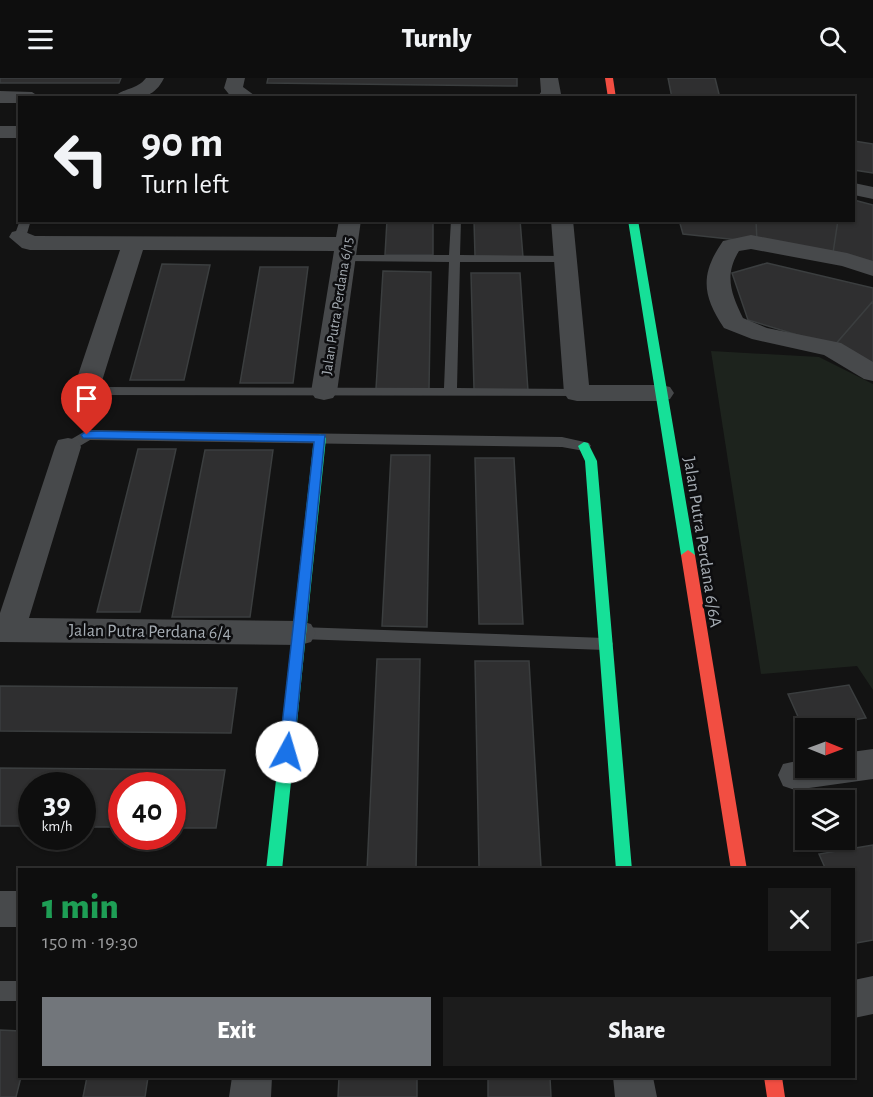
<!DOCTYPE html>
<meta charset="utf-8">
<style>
body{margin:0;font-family:"Alegreya Sans",sans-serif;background:#1c1c1c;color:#f1f3f6;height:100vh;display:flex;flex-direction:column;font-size:22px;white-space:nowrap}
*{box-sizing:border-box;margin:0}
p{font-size:20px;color:#9b9c9e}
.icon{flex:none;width:33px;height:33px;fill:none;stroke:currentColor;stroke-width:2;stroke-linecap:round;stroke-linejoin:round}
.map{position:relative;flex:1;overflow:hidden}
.side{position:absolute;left:18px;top:790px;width:837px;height:210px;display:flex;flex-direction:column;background:#0e0e0e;border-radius:0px;box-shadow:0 2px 4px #0004,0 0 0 2px #2e2e2e}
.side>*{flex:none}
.top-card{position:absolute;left:18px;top:18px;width:837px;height:126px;border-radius:0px;box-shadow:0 2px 4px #0004,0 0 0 2px #2e2e2e;background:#0e0e0e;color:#f1f3f6;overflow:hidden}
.needle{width:39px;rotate:91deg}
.tools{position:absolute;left:795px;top:640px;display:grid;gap:12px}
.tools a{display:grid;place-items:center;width:60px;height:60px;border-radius:0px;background:#0e0e0e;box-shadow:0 2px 4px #0004,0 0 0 2px #2e2e2e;font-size:30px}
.speed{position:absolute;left:18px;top:694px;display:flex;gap:12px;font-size:30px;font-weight:700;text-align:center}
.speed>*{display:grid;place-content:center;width:78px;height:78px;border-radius:50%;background:#0e0e0e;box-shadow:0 2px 4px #0004,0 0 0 2px #2e2e2e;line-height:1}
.speed small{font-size:15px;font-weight:400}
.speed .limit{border:9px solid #d22;background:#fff;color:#111}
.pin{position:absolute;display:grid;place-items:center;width:51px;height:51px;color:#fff;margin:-62px -26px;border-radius:50% 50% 50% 0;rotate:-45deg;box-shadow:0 0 6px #0007}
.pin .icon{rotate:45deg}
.me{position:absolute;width:66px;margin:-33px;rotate:6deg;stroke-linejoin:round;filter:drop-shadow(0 0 4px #0008)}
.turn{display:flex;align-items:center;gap:21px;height:126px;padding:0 24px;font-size:27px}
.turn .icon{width:78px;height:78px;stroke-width:2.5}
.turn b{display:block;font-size:42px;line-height:51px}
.round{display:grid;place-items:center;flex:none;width:63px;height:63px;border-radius:0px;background:#1c1c1c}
.headline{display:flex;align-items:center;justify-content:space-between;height:102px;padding:0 24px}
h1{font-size:36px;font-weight:800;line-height:45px;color:#1e9e55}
.action{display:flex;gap:12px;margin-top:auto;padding:12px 24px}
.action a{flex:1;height:69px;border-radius:0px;background:#72767b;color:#fff;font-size:24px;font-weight:800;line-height:69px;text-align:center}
.action a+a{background:#1c1c1c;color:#f1f3f6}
header{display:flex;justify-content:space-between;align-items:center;height:78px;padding:0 24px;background:#0e0e0e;font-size:27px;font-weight:800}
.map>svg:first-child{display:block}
.green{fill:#1d231d}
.building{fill:#2f2f30;stroke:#3b3e3f;stroke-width:1.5}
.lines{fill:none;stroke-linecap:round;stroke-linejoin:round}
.lane{fill:#47494b;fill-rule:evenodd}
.street{fill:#47494b;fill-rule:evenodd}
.fast{fill:#16e098;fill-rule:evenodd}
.jam{fill:#f24e42;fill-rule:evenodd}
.route{fill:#1a73e8;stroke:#114b97;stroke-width:1.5}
.labels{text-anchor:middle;stroke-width:5;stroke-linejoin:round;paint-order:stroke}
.far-street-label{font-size:15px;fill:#a5acb3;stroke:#0d0d0f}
.street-label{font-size:18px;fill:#a5acb3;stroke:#0d0d0f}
</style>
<header><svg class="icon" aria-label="menu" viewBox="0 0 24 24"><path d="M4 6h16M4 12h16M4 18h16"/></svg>Turnly<svg class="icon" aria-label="search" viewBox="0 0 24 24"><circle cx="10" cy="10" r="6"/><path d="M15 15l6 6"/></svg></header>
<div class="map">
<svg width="873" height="1019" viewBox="0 0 873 1019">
<rect width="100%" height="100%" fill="#131313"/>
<!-- green -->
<path class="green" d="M711,273l108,6 54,27v306l-16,-24 -96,8z"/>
<!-- building -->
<path class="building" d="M0,0h121l-2,5h-119z
M268,0h249v8l-250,-3z
M668,0h47l5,20h-48z
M854,63l19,3v29l-19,-3z
M854,122l19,5v57l-40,-9 5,-33h16z
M141,142h186v2z
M387,142h46v35h-48z
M474,142h46l3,37 -48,-1z
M679,142h77l1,22 -74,-8z
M756,142h82l-5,33 -76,-11z
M767,185l106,25v13l-39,45 -86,-26 -16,-47z
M162,186l48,1 -26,115h-54z
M260,189h48l-15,116h-53z
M383,193l48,1 -2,117h-53z
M471,195h49l8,118 -54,-1z
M873,223v62l-39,-17z
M138,371h38l-36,163h-43z
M205,372h68l-23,167h-78z
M391,377h39l-3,172 -45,-1z
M475,380h39l9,166h-44z
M377,581h43l-4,211h-49z
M475,583h54l12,206h-62z
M849,607l17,33 -63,10 -15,-34z
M0,608l237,2 -6,45 -231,-2z
M0,690l225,2 -9,58h-44v-42h-50v41h-40v-41h-50v40h-32z
M873,767v95l-17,3 -2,-73h-28l-7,-16z
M0,952l20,1 1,46 -5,20h-16z
M87,999h61l-3,20h-62z
M339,999h78v20h-79z
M488,999h62l1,20h-63z"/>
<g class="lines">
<!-- lane -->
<path class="lane" d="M20,142h11l-5,17 -6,3 -6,-3z
M451,142h10l-1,35 105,1 6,3 -6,3h-105l-3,126 120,1 5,1 1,3 -1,3 -488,-1 -11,-8v-6l6,-4 4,1 4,9 347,1 5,-126 -104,-1 -6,-3 6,-3h104z
M87,352l475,7 27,6 2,3 -7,5 -22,-4 -472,-7 -17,10h-10l-2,-3 2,-3z
M300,549l305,11 6,2 2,4 -2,4 -6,2 -305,-11 -5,-2 -3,-4 3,-4z
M0,903h20v20h-20z"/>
<!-- street -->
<path class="street" d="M146,0h18c-11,23 -29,20 -51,20 9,-10 24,-8 33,-20z
M227,0h18l-2,9 15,11h-26l-8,-10z
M540,0h18l3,16 -3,4h-21l4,-6z
M0,13l32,1 9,6h-21v5h-20z
M0,48h20v12h-20z
M854,105l19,4v12l-19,-4z
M339,142h22l-24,172 -4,6 -9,2 -9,-2 -4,-6 23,-141 -191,-1 -41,131 -4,6 -9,2 -9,-2 -4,-6 44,-131h-90l-8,-2 -13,-11 3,-5 8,-2 15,6 301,1z
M551,142h22l16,165h72l9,2 4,6 -4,6 -9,2h-84l-9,-2 -4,-6z
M751,157l96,18 26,8v15l-31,-10 -91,-17 -12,2c-15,24 -8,43 4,67l24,10 74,15 32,19v19l-9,-2 -40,-24 -72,-16 -28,-11c-22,-33 -24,-54 -1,-87z
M68,360l10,2 3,7 -52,171 271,3 11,3 5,9 -5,9 -11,3 -300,-3v-29l55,-166 3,-7z
M873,671v30l-78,11 -12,-4 -5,-11 5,-11 23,-5v9h38v-15z
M0,813h20v36h-20z
M873,898v38l-19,4v-38z
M232,999h40l-1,20h-42z
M613,999h40l4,20h-42z"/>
<!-- fast -->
<path class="fast" d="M628,142h10l57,335 -7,5 -7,-5z
M320,356l6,4 -44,432h-16l48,-432z
M584,364l4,1 9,18 35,409h-16l-31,-409 -7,-15z"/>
<!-- jam -->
<path class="jam" d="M605,0h8l3,20h-8z
M688,472l7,5 52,315h-16l-50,-315z
M764,999h18l3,20h-18z"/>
</g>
<!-- route -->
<path class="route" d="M87,353l238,4 -32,321h-11l-3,-4 35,-310 -231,-4 -2,-3z"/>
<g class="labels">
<!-- far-street labels -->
<g class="far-street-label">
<text transform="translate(337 228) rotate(-81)" y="5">Jalan Putra Perdana 6/15</text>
</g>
<!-- street labels -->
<g class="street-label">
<text transform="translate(703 464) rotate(81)" y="6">Jalan Putra Perdana 6/6A</text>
<text transform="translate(150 553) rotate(1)" y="6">Jalan Putra Perdana 6/4</text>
</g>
</g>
</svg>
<div class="tools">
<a><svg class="needle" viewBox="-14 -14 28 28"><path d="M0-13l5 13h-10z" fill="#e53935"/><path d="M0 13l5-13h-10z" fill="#9b9c9e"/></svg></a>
<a><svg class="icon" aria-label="layers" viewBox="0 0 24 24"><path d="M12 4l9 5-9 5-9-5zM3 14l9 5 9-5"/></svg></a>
</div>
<div class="speed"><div>39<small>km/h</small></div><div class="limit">40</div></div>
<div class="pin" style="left:87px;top:357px;background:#d93025"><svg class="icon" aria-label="arrive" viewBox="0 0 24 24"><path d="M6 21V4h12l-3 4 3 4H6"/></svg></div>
<svg class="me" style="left:287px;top:674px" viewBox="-20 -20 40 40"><circle r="19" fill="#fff"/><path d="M0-13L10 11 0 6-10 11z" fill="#1a73e8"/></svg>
<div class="top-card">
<div class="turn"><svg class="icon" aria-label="left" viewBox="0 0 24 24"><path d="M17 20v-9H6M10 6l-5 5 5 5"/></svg><div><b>90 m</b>Turn left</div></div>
</div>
<section class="side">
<div class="headline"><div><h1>1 min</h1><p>150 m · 19:30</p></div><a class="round"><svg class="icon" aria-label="close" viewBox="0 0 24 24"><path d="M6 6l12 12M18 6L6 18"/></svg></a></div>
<div class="action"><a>Exit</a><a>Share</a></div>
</section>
</div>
